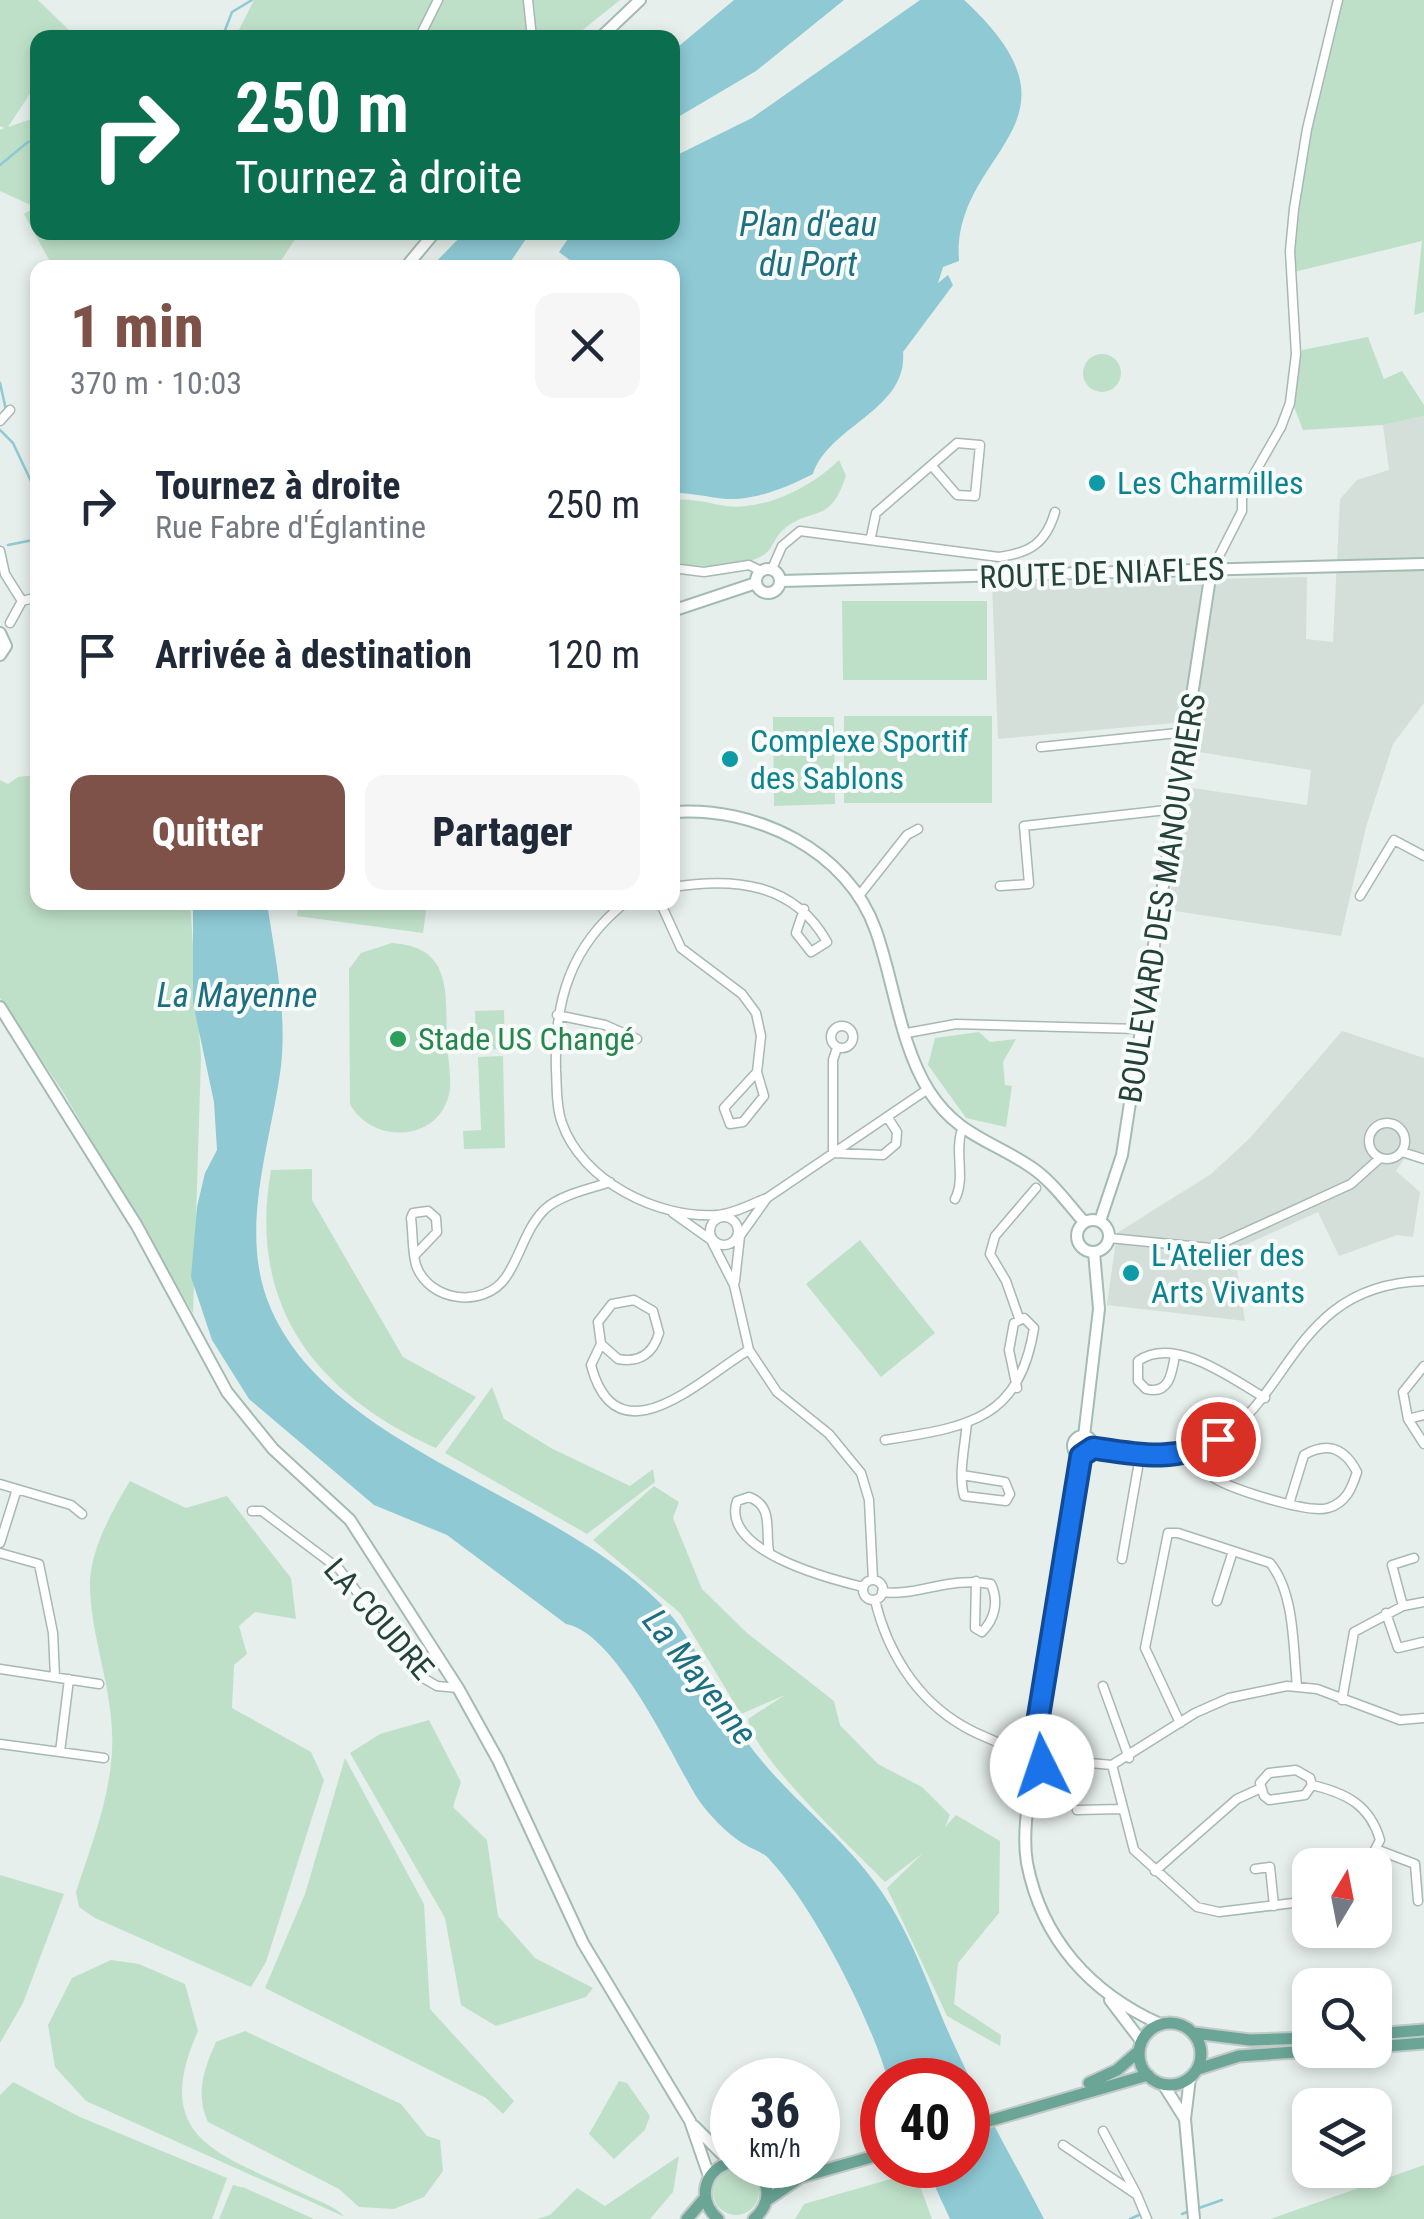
<!DOCTYPE html>
<html lang="fr">
<meta charset="utf-8">
<style>
body{margin:0;font-family:"Roboto Condensed",sans-serif;background:#f6f6f7;color:#1f2937;height:100vh;display:flex;flex-direction:column;font-size:38px;white-space:nowrap}
*{box-sizing:border-box;margin:0}
p{font-size:32px;color:#747a83}
.icon{flex:none;width:55px;height:55px;fill:none;stroke:currentColor;stroke-width:2;stroke-linecap:round;stroke-linejoin:round}
.map{position:relative;flex:1;overflow:hidden}
.details{position:absolute;left:30px;top:260px;width:650px;height:650px;display:flex;flex-direction:column;background:#fff;border-radius:20px;box-shadow:0 5px 15px #0003}
.details>*{flex:none}
.guide{position:absolute;left:30px;top:30px;width:650px;height:210px;border-radius:20px;box-shadow:0 5px 15px #0003;background:#0b6e4f;color:#fff;overflow:hidden}
.needle{width:65px;rotate:10deg}
.tools{position:absolute;left:1292px;top:1848px;display:grid;gap:20px}
.tools a{display:grid;place-items:center;width:100px;height:100px;border-radius:20px;background:#fff;box-shadow:0 5px 15px #0003;font-size:50px}
.speed{position:absolute;left:710px;top:2058px;display:flex;gap:20px;font-size:50px;font-weight:700;text-align:center}
.speed>*{display:grid;place-content:center;width:130px;height:130px;border-radius:50%;background:#fff;box-shadow:0 5px 15px #0003;line-height:1}
.speed small{font-size:25px;font-weight:400}
.speed .limit{border:15px solid #d22;background:#fff;color:#111}
.pin{position:absolute;display:grid;place-items:center;width:85px;height:85px;color:#fff;margin:-42px;border:5px solid #fff;border-radius:50%;box-shadow:0 2px 10px #0007}
.me{position:absolute;width:110px;margin:-55px;rotate:356deg;stroke-linejoin:round;filter:drop-shadow(0 0 8px #0008)}
.turn{display:flex;align-items:center;gap:35px;height:210px;padding:0 40px;font-size:45px}
.turn .icon{width:130px;height:130px;stroke-width:2.5}
.turn b{display:block;font-size:70px;line-height:85px}
.round{display:grid;place-items:center;flex:none;width:105px;height:105px;border-radius:20px;background:#f6f6f7}
.summary{display:flex;align-items:center;justify-content:space-between;height:170px;padding:0 40px}
h1{font-size:60px;font-weight:800;line-height:75px;color:#7f5249}
.cta{display:flex;gap:20px;margin-top:auto;padding:20px 40px}
.cta a{flex:1;height:115px;border-radius:20px;background:#7f5249;color:#fff;font-size:40px;font-weight:800;line-height:115px;text-align:center}
.cta a+a{background:#f6f6f7;color:#1f2937}
ul{padding:0;list-style:none}
li{display:flex;align-items:center;gap:30px;height:150px;padding:0 40px}
li div{flex:1}
li b{display:block;font-size:38px}
li em{font-style:normal}
.map>svg:first-child{display:block}
.built{fill:#d4dfda}
.green{fill:#bfe0c8}
.water{fill:#8ec9d4}
.lines{fill:none;stroke-linecap:round;stroke-linejoin:round}
.stream{stroke:#8ec9d4;stroke-width:2.5}
.street-casing{stroke:#a8b8b2;stroke-width:11}
.secondary-casing{stroke:#a4bbb3;stroke-width:14}
.primary-casing{stroke:#c2cac8;stroke-width:15}
.street{stroke:#fff;stroke-width:8}
.secondary{stroke:#fff;stroke-width:10}
.primary{stroke:#6aa596;stroke-width:11}
.route-casing{stroke:#114b97;stroke-width:25}
.route{stroke:#1a73e8;stroke-width:18}
.culture-dot{fill:#0f9aa8;stroke:#f7fbf9;stroke-width:4}
.leisure-dot{fill:#2e9e5b;stroke:#f7fbf9;stroke-width:4}
.labels{text-anchor:middle;stroke-width:8;stroke-linejoin:round;paint-order:stroke}
.culture-label{font-size:32px;fill:#0d838f;stroke:#f7fbf9;text-anchor:start}
.street-label{font-size:32px;fill:#24423a;stroke:#f7fbf9}
.leisure-label{font-size:32px;fill:#27864d;stroke:#f7fbf9;text-anchor:start}
.water-label{font-size:35px;font-style:italic;fill:#1c6f80;stroke:#f7fbf9}
</style>
<div class="map">
<svg width="1424" height="2219" viewBox="0 0 1424 2219">
<rect width="100%" height="100%" fill="#e6efeb"/>
<!-- built -->
<path class="built" d="M1424,416v287l-31,41 -27,83 -25,109 -173,-26 18,-123 121,18 4,-35 -119,-19 4,-30 -198,18 -6,-156 315,-6 -1,62 27,3 7,-143 17,-19 32,-10 -6,-45z
M1342,1031l82,27v95l-14,-3 -14,21 24,21 -7,45 -16,-2 -58,21 -21,-44 -84,38 11,71 -138,-16 10,-72 94,-59 39,-36z"/>
<!-- green -->
<path class="green" d="M0,0h38l33,32 -3,5 -30,1 -1,45 -29,44 29,-10 1,115 261,1 -22,34h-224l-29,-53 11,-7 -35,-16v-61l5,-2 -5,-2z
M254,0h366l-46,37 -339,1z
M1335,0h89v312l-10,3 8,-74 -132,32 22,-162z
M1368,337l16,42 18,-8 22,34v11l-41,9 -80,5 -10,-26 9,-54z
M1083 373a19 19 0 1 1 38 0a19 19 0 1 1-38 0Z
M839,460l7,16c-17,50 -32,29 -62,53 -8,6 -11,19 -19,25 -25,16 -66,14 -92,8v-62c20,-2 34,3 53,6 39,5 87,-20 113,-46z
M842,601h145v79h-144z
M844,716h148v87h-148z
M773,717h61l1,87 -61,2z
M37,775l1,127 152,1 11,155 -8,255 -130,-221 -63,-94v-218l8,4 10,-7z
M299,903v-1l128,1 -4,30 -126,-17z
M392,943c63,4 53,53 55,101 1,16 6,40 1,54 -14,46 -78,44 -98,6l-1,-135 12,-16z
M504,1010l1,39 -29,1 -1,-39z
M979,1032l11,10 26,-3 -13,23 2,23 7,1 -6,41 -40,-9 -38,-53 7,-27z
M503,1056l2,92 -41,1 -1,-18 18,-1 -3,-73z
M312,1169v31l91,157 73,40 -40,51c-120,-54 -189,-142 -165,-278z
M860,1240l75,93 -54,44 -75,-93z
M492,1387l12,32 47,29 79,38 23,-17 2,13 -68,52 -142,-81z
M130,1481l56,27 41,-12 64,82 5,41 -41,-7 -16,14 8,28 -13,11 -2,43 79,44 13,28 -58,182 -15,25 -156,-69 -16,-11 -3,-15c15,-46 34,-94 36,-142 3,-56 -20,-107 -22,-161 -2,-36 22,-78 40,-108z
M654,1486l25,16 -6,16 29,71 45,44 87,68 6,24 38,39 44,23 28,28 -5,12 11,-12 44,26 -1,72 -41,50 -4,41 47,31 -1,11 -53,-30 -60,-128 36,-35 -38,29c-29,-30 -133,-127 -137,-163l37,-24 -44,19 -61,-101 -87,-73z
M429,1720l32,62 -8,25 34,33 11,76 37,42 58,30 -7,9 -90,29 -35,-21 -16,-87 -95,-165 30,-19z
M345,1758l79,146 6,105 84,92 -11,13 -17,-16 -221,-110 40,-94z
M0,1875l64,19 -41,109 -23,40z
M111,1960l28,4 46,20 13,47c-49,110 23,123 106,163 14,7 31,12 41,23l-259,-116 -31,-34 -7,-42 24,-47z
M245,2031l156,73 26,32 13,4 3,31 -19,26 -30,12 -35,-2 -20,-18 -131,-67c-13,-27 -4,-54 8,-80z
M619,2081l8,2 23,33 -5,14 -31,29 -25,-25z
M13,2082l67,35 147,61 -15,41h-212v-124z
M679,2156l-6,36 -23,27h-113l13,-4 27,-27 28,18z
M1424,2165v54h-154l9,-3z
M713 2192a23 23 0 1 1 46 0a23 23 0 1 1-46 0Z
M915,2172l17,47h-137l9,-15z
M233,2185l12,3 69,31h-95z"/>
<!-- water -->
<path class="water" d="M734,0h110l-88,71 -83,49v-69z
M920,0h44c136,125 -13,149 -5,261l-16,6 -5,16 10,-8 5,10 -50,67c5,58 -75,74 -90,122 -24,12 -49,23 -76,25 -21,1 -43,-7 -64,-6l-1,-225 -93,-1 -20,-15 13,-19 100,-1 1,-75 79,-39z
M465,232h65v1l-23,34h-76z
M193,903h74c8,53 20,109 14,163 -10,79 -44,166 -10,243 60,139 283,186 389,294 40,41 54,93 87,139 38,53 94,92 132,146 36,51 52,108 78,163 26,57 58,112 87,168h-94l-25,-54h43v-85h-80c-17,-61 -75,-174 -118,-220 -8,-9 -17,-10 -26,-16 -17,-10 -37,-31 -48,-48 -25,-42 -80,-163 -130,-172l-119,-89 -73,-30 -125,-106 -37,-59 -21,-63 6,-70 8,-34 12,-23 -3,-48 -21,-99z"/>
<g class="lines">
<!-- stream -->
<path class="stream" d="M222,38l10,-26 20,-12
M0,165l28,-23h10
M0,383l6,27
M0,430l13,13 25,53
M8,545l30,-6
M1196,2209l26,-9
M1182,2214l5,-2
M1130,2219l9,-4"/>
<defs>
<path id="street" d="M528,0l4,38
M419,38l19,-38
M0,421l10,-11
M871,537l5,-24 81,-70 23,2 -5,51 -18,-1 -25,-29
M0,551l5,23 17,27
M672,568l32,4 45,-7 12,6
M772,569l10,-23 18,-15 199,26c31,-4 47,-14 56,-45
M1212,570l30,-59v-16l39,-68 9,-24 6,-49 -6,-103 4,-42 13,-80 31,-129
M10,623l12,-22 16,-4
M1041,747l146,-15
M1000,886l29,-2 -5,-58 151,-17
M672,887c63,-10 122,-4 155,55l-16,10 -15,-19 8,-24
M1360,896l34,-56 30,16
M858,897l49,-62 11,-6
M626,902c-56,44 -72,100 -70,168 1,17 0,37 6,53 20,58 96,96 155,92 17,-1 34,-11 50,-17
M660,902l21,46 61,46 14,19 5,23 -4,36 7,24 -21,26 -13,2 -6,-16 33,-36
M557,1015l48,10 32,14
M831 1037a11 11 0 1 1 22 0a11 11 0 1 1-22 0Z
M907,1033l49,-9 183,5
M837,1048l-4,12v93l50,2 13,-11 1,-12 -9,-14
M1369 1141a18 18 0 1 1 36 0a18 18 0 1 1-36 0Z
M1402,1152l22,7
M955,1199c11,-21 -1,-47 7,-70
M673,1213l38,27 23,45 15,65 28,42 52,42 32,39 8,27 4,80
M710 1231a14 14 0 1 1 28 0a14 14 0 1 1-28 0Z
M1109,1238l102,10 140,-64 29,-26
M415,1255l22,-23 -1,-14 -8,-7 -15,2 -2,5c2,15 1,33 5,47 13,37 68,44 90,12 15,-22 19,-48 39,-68 17,-15 45,-20 65,-27
M735,1281l5,-45 27,-38 161,-109
M1019,1318l-13,-37 -16,-27 5,-18 41,-48
M601,1344l17,15c21,4 35,-5 41,-26l-6,-22 -19,-11 -22,4 -14,18 3,22 -10,21c26,100 114,10 158,-15
M1175,1355c-3,19 -6,40 -29,34l-8,-8v-20c37,-26 94,18 127,37
M1424,1366l-21,26 5,27 16,25
M1408,1419l16,-4
M885,1440c82,-13 134,-19 149,-112l-10,-10 -10,5 -5,27 8,38
M1093,1448c22,4 47,11 69,9 133,-12 108,-172 262,-176
M1196,1451c4,10 8,21 18,27 18,11 94,36 114,30 18,-5 24,-20 29,-36 -12,-23 -28,-31 -53,-17l-15,49
M962,1475l43,7 5,12 -4,7 -42,-5c-6,-22 1,-50 3,-74
M0,1484l71,21 11,9
M252,1511h10l77,58 86,110 12,7 21,2
M0,1543l17,-54
M769,1551c-4,-21 5,-45 -20,-54l-12,4c-17,50 93,78 126,86
M0,1553l39,11 14,69 2,44
M1122,1559l18,-103
M863 1590a10 10 0 1 1 20 0a10 10 0 1 1-20 0Z
M882,1592c33,5 67,-16 109,-8 8,17 4,35 -9,48l-7,-4 1,-47
M875,1600c12,51 41,99 88,126 18,11 39,16 56,28
M1217,1601l16,-50
M1403,1606l-11,-41 22,-7
M1386,1613l12,35 25,-6
M0,1669l99,15
M1103,1686l26,72
M1342,1700l12,-68 49,-26 21,-4
M1180,1723l-35,-75 23,-115h10l92,30c25,30 23,85 27,123
M0,1744l104,14
M60,1752l9,-73
M1045,1759l67,6 83,-52 34,-15 58,-12 30,3 83,31 24,-2
M1112,1765l22,85 63,57 22,5 91,-11
M1296,1770l14,8 2,7 -7,10 -36,5 -5,-4 -4,-13 9,-10z
M1312,1785c34,8 58,20 68,55l-13,25
M1077,1810l45,-1
M1378,1850l37,14 3,37
M1255,1869l15,-2 4,39
M1155,1871l82,-72 22,-10
M1103,2131l33,62
M1063,2145l74,50 10,24"/>
<path id="secondary" d="M600,38l40,-38
M405,268l30,-36
M756 581a12 12 0 1 1 24 0a12 12 0 1 1-24 0Z
M781,581l643,-17
M672,611l84,-28
M0,633l6,13 -6,9
M673,812c82,-6 175,38 203,119 18,51 24,114 53,160 29,45 62,49 102,76 21,14 37,37 53,55
M0,1007l137,219 90,166 46,57 77,71 108,168 40,72 85,183 107,178 19,55
M1077 1236a16 16 0 1 1 32 0a16 16 0 1 1-32 0Z
M1100,1221l22,-66 89,-584
M1073 1446a10 10 0 1 1 20 0a10 10 0 1 1-20 0Z
M1084,1436l15,-127 -5,-57
M1019 1757a13 13 0 1 1 26 0a13 13 0 1 1-26 0Z
M1034,1744l47,-287
M1031,1770c-2,30 -9,64 -4,93 15,77 64,130 133,161
M1110,2000l32,42
M1190,2078l-5,41 9,100
M1163,2084l22,35
M694,2126l36,36"/>
<path id="primary" d="M1139 2054a31 31 0 1 1 62 0a31 31 0 1 1-62 0Z
M1194,2033l56,7 60,-2
M1375,2034l49,-4
M1375,2047l49,-4
M1198,2069l41,-13 86,-6
M1089,2083l28,-13 22,-19
M968,2127l180,-52
M749,2165c22,14 24,37 5,54
M763,2177h38l81,-23
M767,2200l31,-21
M687,2219l18,-21
M718,2219c-22,-20 -14,-50 14,-57"/>
</defs>
<!-- street casing -->
<use href="#street" class="street-casing"/>
<!-- secondary casing -->
<use href="#secondary" class="secondary-casing"/>
<!-- primary casing -->
<use href="#primary" class="primary-casing"/>
<!-- street -->
<use href="#street" class="street"/>
<!-- secondary -->
<use href="#secondary" class="secondary"/>
<!-- primary -->
<use href="#primary" class="primary"/>
</g>
<g class="lines">
<defs>
<path id="route" d="M1042,1766l4,-11 -12,-11 47,-288 12,-8c46,7 83,15 125,-9"/>
</defs>
<!-- route casing -->
<use href="#route" class="route-casing"/>
<!-- route -->
<use href="#route" class="route"/>
</g>
<!-- markers -->
<g class="culture-dot">
<circle cx="1097" cy="483" r="10"/>
<circle cx="730" cy="759" r="10"/>
<circle cx="1131" cy="1273" r="10"/>
</g>
<circle class="leisure-dot" cx="398" cy="1039" r="10"/>
<g class="labels">
<!-- culture labels -->
<g class="culture-label">
<text x="1117" y="494">Les Charmilles</text>
<text x="750" y="752">Complexe Sportif<tspan x="750" dy="37">des Sablons</tspan></text>
<text x="1151" y="1266">L'Atelier des<tspan x="1151" dy="37">Arts Vivants</tspan></text>
</g>
<!-- street labels -->
<g class="street-label">
<text transform="translate(1102 573) rotate(-2)" y="11">ROUTE DE NIAFLES</text>
<text transform="translate(1162 898) rotate(-81)" y="11">BOULEVARD DES MANOUVRIERS</text>
<text transform="translate(379 1619) rotate(49)" y="11">LA COUDRE</text>
</g>
<!-- leisure labels -->
<g class="leisure-label">
<text x="418" y="1050">Stade US Changé</text>
</g>
<!-- water labels -->
<g class="water-label">
<text x="808" y="236">Plan d'eau<tspan x="808" dy="40">du Port</tspan></text>
<text x="237" y="1007">La Mayenne</text>
<text transform="translate(700 1677) rotate(52)" y="12">La Mayenne</text>
</g>
</g>
</svg>
<div class="tools">
<a><svg class="needle" viewBox="-14 -14 28 28"><path d="M0-13l5 13h-10z" fill="#e53935"/><path d="M0 13l5-13h-10z" fill="#747a83"/></svg></a>
<a><svg class="icon" aria-label="search" viewBox="0 0 24 24"><circle cx="10" cy="10" r="6"/><path d="M15 15l6 6"/></svg></a>
<a><svg class="icon" aria-label="layers" viewBox="0 0 24 24"><path d="M12 4l9 5-9 5-9-5zM3 14l9 5 9-5"/></svg></a>
</div>
<div class="speed"><div>36<small>km/h</small></div><div class="limit">40</div></div>
<div class="pin" style="left:1218px;top:1439px;background:#d93025"><svg class="icon" aria-label="arrive" viewBox="0 0 24 24"><path d="M6 21V4h12l-3 4 3 4H6"/></svg></div>
<svg class="me" style="left:1042px;top:1766px" viewBox="-20 -20 40 40"><circle r="19" fill="#fff"/><path d="M0-13L10 11 0 6-10 11z" fill="#1a73e8"/></svg>
<div class="guide">
<div class="turn"><svg class="icon" aria-label="right" viewBox="0 0 24 24"><path d="M7 20v-9h11M14 6l5 5-5 5"/></svg><div><b>250 m</b>Tournez à droite</div></div>
</div>
<section class="details">
<div class="summary"><div><h1>1 min</h1><p>370 m · 10:03</p></div><a class="round"><svg class="icon" aria-label="close" viewBox="0 0 24 24"><path d="M6 6l12 12M18 6L6 18"/></svg></a></div>
<ul>
<li><svg class="icon" aria-label="right" viewBox="0 0 24 24"><path d="M7 20v-9h11M14 6l5 5-5 5"/></svg><div><b>Tournez à droite</b><p>Rue Fabre d'Églantine</p></div><em>250 m</em></li>
<li><svg class="icon" aria-label="arrive" viewBox="0 0 24 24"><path d="M6 21V4h12l-3 4 3 4H6"/></svg><div><b>Arrivée à destination</b></div><em>120 m</em></li>
</ul>
<div class="cta"><a>Quitter</a><a>Partager</a></div>
</section>
</div>
